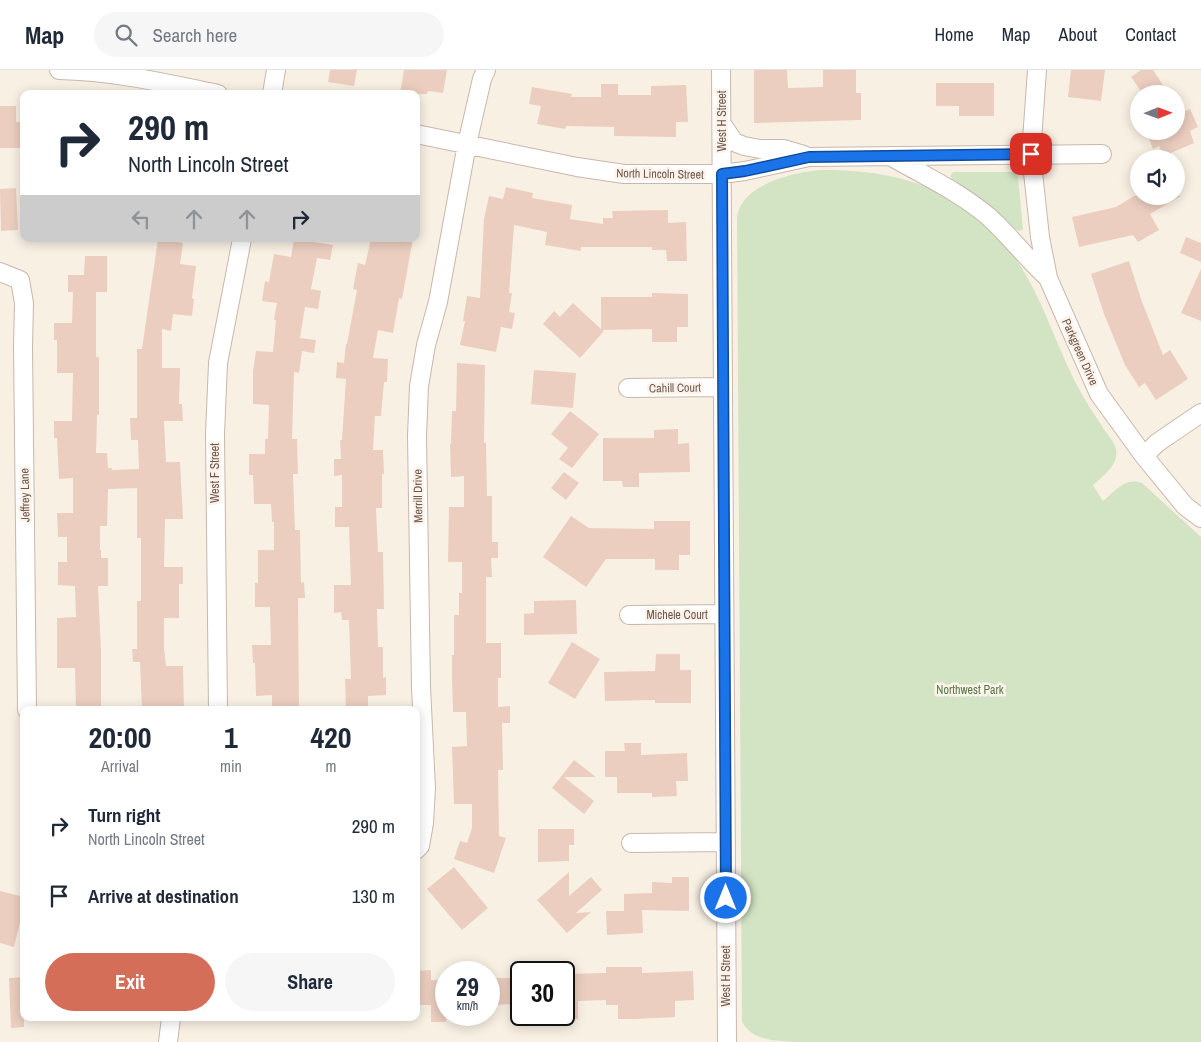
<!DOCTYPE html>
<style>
body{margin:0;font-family:"Archivo Narrow",sans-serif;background:#f6f6f7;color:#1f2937;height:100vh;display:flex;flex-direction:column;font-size:19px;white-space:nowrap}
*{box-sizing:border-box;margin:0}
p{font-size:16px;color:#747a83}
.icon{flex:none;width:28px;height:28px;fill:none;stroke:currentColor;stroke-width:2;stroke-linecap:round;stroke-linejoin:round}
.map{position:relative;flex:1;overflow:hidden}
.panel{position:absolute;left:20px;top:636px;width:400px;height:315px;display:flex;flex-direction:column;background:#fff;border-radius:10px;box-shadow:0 2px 12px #0003}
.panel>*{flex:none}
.hud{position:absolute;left:20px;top:20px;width:400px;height:152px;border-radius:10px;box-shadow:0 2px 12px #0003;background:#fff;color:#1f2937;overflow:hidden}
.needle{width:32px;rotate:89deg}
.fabs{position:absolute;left:1130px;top:15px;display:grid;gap:10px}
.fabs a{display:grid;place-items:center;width:55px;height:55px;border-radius:50%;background:#fff;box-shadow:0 2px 12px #0003;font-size:25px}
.speed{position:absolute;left:435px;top:891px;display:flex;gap:10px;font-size:25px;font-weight:700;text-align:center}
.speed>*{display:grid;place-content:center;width:65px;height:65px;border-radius:50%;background:#fff;box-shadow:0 2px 12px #0003;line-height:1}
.speed small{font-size:12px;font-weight:400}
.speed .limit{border:2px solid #111;border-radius:8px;background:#fff;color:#111}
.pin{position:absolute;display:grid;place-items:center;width:42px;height:42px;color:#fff;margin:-21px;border-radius:10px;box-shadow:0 2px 8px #0006}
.me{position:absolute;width:55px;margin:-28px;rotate:0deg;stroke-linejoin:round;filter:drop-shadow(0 0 4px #0008)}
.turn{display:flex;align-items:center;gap:18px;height:105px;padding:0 25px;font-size:22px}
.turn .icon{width:65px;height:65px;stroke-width:2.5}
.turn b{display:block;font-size:35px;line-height:42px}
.lanes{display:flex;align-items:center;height:48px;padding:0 25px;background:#0003;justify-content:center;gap:25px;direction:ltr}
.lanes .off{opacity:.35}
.eta{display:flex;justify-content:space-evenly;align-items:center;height:85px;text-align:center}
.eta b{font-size:30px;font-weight:700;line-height:35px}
.button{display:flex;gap:10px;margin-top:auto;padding:10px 25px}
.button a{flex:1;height:58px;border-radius:30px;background:#d46e58;color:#fff;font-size:20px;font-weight:700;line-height:58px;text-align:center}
.button a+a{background:#f6f6f7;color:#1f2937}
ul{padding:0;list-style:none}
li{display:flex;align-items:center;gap:15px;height:70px;padding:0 25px}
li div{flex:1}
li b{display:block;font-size:19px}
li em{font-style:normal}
header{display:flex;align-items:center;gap:30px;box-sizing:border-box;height:70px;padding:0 25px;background:#fff;border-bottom:1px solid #e0e1e3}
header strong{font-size:24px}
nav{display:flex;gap:28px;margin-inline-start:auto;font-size:18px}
.search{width:350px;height:45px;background:#f6f6f7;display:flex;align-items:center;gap:12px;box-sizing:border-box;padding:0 18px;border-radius:28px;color:#747a83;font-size:19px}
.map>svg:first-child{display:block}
.green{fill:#d3e4c4}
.building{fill:#ebcebf}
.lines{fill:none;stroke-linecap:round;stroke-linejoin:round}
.minor-casing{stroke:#c8b7ac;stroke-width:20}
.minor{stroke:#fff;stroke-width:18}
.route-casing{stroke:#114b97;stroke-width:12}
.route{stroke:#1a73e8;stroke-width:9}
.labels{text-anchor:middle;stroke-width:5;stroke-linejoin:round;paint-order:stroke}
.street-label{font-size:12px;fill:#6e574d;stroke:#fcf4ea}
.park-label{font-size:12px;fill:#59784a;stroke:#fcf4ea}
</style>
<header>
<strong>Map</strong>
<div class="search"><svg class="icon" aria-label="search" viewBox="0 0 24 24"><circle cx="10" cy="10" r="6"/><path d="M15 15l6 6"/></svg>Search here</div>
<nav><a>Home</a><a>Map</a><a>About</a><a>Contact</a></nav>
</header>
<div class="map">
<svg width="1201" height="972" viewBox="0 0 1201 972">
<rect width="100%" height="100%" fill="#f9f0e4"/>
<!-- green -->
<path class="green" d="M822,100c60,0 110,10 158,49 55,46 67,109 98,168 7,14 16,27 24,39 4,7 12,15 14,23 3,16 -13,27 -23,36l10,16c13,-10 21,-24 39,-18l59,54v505h-403c-23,-2 -44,0 -56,-20l-5,-804c3,-34 57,-46 85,-48z
M953,102h58l5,2 2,3 5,52 -3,2 -4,-1 -29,-27 -35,-23 -2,-4z"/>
<!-- building -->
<path class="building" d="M330,0h27l-3,16 -26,-4z
M404,0h43l-4,23 -15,-2 -1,3h-27z
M754,0h33l1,18 35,-1v-17h33v23h5v27l-107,3z
M1071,0h34l-4,31 -33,-4z
M1141,0h12l16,24h-26l-12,-17z
M936,13h58v33h-35v-10h-23z
M601,14h17v11h33v-9l35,-1 2,37h-12v15l-62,-1v-9l-48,-1 -1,3 -28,-5 4,-18 -12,-2 3,-17 40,7 -1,3h30z
M1177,30l5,12 8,-3 8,18 -8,4 4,12 -30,13 -5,-10 -6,3 -7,-18h30z
M0,36h16v16h8v26h-24z
M506,117l27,6 -1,5 40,7 -2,14 33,5v-6h10l-1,-7 56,-1v13l18,-1 1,39h-20l-1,-11h-14v-3h-71v4l-36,-6 2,-13 -33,-7 -5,68h3l-3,19 6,1 -3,16 -11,-2 -5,25 -36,-7 5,-24h-2l4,-25 13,2 4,-79 5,-23 14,3z
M16,118l2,42 -17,1 -1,-42z
M1134,126h47l-31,18 9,16 -21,12 -5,-7 -54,12 -7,-30 44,-10z
M1186,167l15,6v19l-21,-9z
M158,169l25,4 -3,21 16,2 -4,32 2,1 -2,17 -19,-2 -2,17 -9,-2v39h18l-1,36h3l1,17h-19l2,41h14l3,57h-18l-1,48h19v17h-4v34h-15v30l2,18h17l1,44h-42l-2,-48h-7l-1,-13h5v-48h4v-63h-4v-50l-29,1 -1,37h-7v24h1v8h7v28h-10l3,65v59h-25l-1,-42h-18v-50l19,-1 -1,-31 -17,-1v-23h9v-25h-9l-1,-24h16v-35l-14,1 -2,-41h-3v-17h18l1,-48h-16v-33h-3v-17h18l1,-31h-5v-17h16l1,-19h22v36h-11v65h3v58h-2l-1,38h11l1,15h4v2l27,-1 -1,-29h-7l-1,-22h7v-69h5z
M294,169l39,6 -3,15 -13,-2 -6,31 10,2 -3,18 -13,-2 -5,31 16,2 -2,13 -12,-2 -3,22 -5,-1 -2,67h5l1,35h-5l2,56h5l1,53 3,-1 1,16h-7l1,112h-27v-15l-16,1 -1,-33h-2l-1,-18h19l-1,-38h-15v-24h3v-33h16v-28h-2l-1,-18h-17l-1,-29h-4v-21h16v-15h3l1,-34 -16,-1v-32l3,-21 17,1 3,-32h-2l3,-17 -15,-2 3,-20 4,1 5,-28 17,3z
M371,169h42l-11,60 -3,-1 -6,35 -15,-3 -5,28 15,1 -1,23h-3l-3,34h-6l-2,34h10l1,24h-2v34h-6l2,44h5l1,57h-7l1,38h5v31l3,-1v18l-18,1v14h-22l-1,-31h6l-2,-59h-7l-1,-8 -7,1v-28h17l-2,-58h-14v-20h7v-32l-8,1v-17h7l-1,-19h2l4,-61 -10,-1 1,-16 7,1 2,-19h1l10,-54 -4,-1 5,-26 7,2z
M1129,191l12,38 22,56 7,-5 18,29 -32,21 -11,-17 -6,4 -14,-22 -21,-51 -13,-40z
M1201,199v52l-20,-8z
M652,223l36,1v33h-11v15h-25v-13l-50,1 2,1 -24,27 -37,-34 11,-13 6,6 13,-14 28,26v-32h51z
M457,293l28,2 -1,78h2l1,53h5v46h6v16h-7l1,19h-6v66h15v35h-3v29l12,-1v17h-8l1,47h-5l1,66 7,2 -12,35 -40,-14 6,-18 7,2 5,-15v-24h-18l-2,-57 15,-1 -1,-34h-13l-1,-34v-23h2v-40h5v-22h3v-31h-14l1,-55h15v-31l-13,1 -1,-33h1l1,-33h4z
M534,300l42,3 -3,35 -42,-4z
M570,341l29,23 -27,34 -13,-9 9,-11 -17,-14z
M678,359v15l11,-1 1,29 -51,1v14h-16l-1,-6h-19v-43h51v-8z
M564,402l15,11 -13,17 -15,-12z
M571,446l18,12 65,1v-8h36v34h-11v15h-24v-11h-49l-20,28 -43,-30z
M576,530l1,34 -53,1v-21l10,-1v-12z
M572,572l28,17 -25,40 -27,-16z
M656,584h24v16h11v33h-36v-3l-50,1 -1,-29 51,-1z
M624,673h17v12l46,-2 1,28h-12l1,15 -25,1v-4h-35v-16h-12v-26h20z
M574,690l22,17h-32l30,24 -10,13 -32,-26z
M538,759h36v16h-5v16l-31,1z
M454,797l34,41 -26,22 -35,-41z
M569,802v24l22,-19 11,13 -26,23 15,-1 -24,21 -30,-33z
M672,807h17v34l-47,-1 1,23 -36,2 -1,-24h18v-17l28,-1v-11l20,1z
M0,821l24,6v9l-10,41 -14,-4z
M606,897h36v6l51,-2 1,29 -19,1v16l-39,2h-18v-14h-12v-5l-28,1v18h-14v-45l42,-1z
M431,900v10h15v42h-15v-17h-15v-34z
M24,907v50l-13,1 -2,-50z
M489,908h32v26l-32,1z"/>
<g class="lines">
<defs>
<path id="minor" d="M59,0c54,1 106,13 159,24
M721,0l6,972
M1037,0l-6,84 9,83 8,41 51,116 45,62 41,50 16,12
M272,24l4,-24
M722,54l12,18 10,4 16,3h24l20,6
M416,64l161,33 47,7h98l23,-3 64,-14 293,-3
M890,86c33,19 70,36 99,61 21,19 38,42 59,61
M0,202l20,8 4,23 -1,43 4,364
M628,318l94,-1
M1144,386l13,-13 44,-30
M629,545l95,-1
M218,640l-3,-276 3,-71 24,-124
M631,773l95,-1
M416,780l4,-4 4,-23 2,-35 -5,-101 -4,-251 2,-50 7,-41 12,-43 29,-158 15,-65 4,-9
M168,972l3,-24"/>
</defs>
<!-- minor casing -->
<use href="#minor" class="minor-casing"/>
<!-- minor -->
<use href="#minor" class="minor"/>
</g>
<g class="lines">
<defs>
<path id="route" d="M726,828l-4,-724 23,-3 64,-14 222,-3"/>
</defs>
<!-- route casing -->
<use href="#route" class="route-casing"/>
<!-- route -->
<use href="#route" class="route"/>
</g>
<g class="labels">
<!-- street labels -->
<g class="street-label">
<text transform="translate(722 51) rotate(-90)" y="4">West H Street</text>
<text transform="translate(660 104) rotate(1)" y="4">North Lincoln Street</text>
<text transform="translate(1080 282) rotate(66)" y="4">Parkgreen Drive</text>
<text transform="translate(675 318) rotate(-1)" y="4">Cahill Court</text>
<text transform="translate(215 403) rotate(-90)" y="4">West F Street</text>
<text transform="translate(25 425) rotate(-91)" y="4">Jeffrey Lane</text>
<text transform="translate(418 426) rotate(-91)" y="4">Merrill Drive</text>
<text x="677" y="549">Michele Court</text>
<text transform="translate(726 906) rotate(-90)" y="4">West H Street</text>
</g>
<!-- park labels -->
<g class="park-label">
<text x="970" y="624">Northwest Park</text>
</g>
</g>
</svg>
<div class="fabs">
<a><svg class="needle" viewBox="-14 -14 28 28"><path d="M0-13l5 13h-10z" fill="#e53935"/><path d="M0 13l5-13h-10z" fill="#747a83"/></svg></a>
<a><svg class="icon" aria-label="sound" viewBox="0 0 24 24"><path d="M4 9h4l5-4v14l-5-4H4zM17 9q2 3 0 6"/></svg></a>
</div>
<div class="speed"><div>29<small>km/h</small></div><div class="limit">30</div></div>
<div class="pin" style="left:1031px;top:84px;background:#d93025"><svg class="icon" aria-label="arrive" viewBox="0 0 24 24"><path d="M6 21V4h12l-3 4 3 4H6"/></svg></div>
<svg class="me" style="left:726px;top:828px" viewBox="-20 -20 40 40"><circle r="17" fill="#1a73e8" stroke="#fff" stroke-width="3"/><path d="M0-11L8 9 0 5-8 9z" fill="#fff"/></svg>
<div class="hud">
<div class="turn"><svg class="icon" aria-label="right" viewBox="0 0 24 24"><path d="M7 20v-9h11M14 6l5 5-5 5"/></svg><div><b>290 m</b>North Lincoln Street</div></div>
<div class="lanes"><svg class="icon off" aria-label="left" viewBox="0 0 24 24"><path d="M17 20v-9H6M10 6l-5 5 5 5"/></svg><svg class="icon off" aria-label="ahead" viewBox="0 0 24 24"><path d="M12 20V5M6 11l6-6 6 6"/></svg><svg class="icon off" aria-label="ahead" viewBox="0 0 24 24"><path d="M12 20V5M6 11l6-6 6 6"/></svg><svg class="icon" aria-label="right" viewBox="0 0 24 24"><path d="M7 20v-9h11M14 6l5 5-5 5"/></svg></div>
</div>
<section class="panel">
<div class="eta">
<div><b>20:00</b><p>Arrival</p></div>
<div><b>1</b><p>min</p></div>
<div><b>420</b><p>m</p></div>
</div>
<ul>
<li><svg class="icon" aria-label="right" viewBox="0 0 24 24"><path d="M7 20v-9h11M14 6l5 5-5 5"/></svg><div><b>Turn right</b><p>North Lincoln Street</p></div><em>290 m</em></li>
<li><svg class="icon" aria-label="arrive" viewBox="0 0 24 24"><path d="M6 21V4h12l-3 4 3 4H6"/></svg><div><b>Arrive at destination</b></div><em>130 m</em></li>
</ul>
<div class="button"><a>Exit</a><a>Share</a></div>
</section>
</div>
